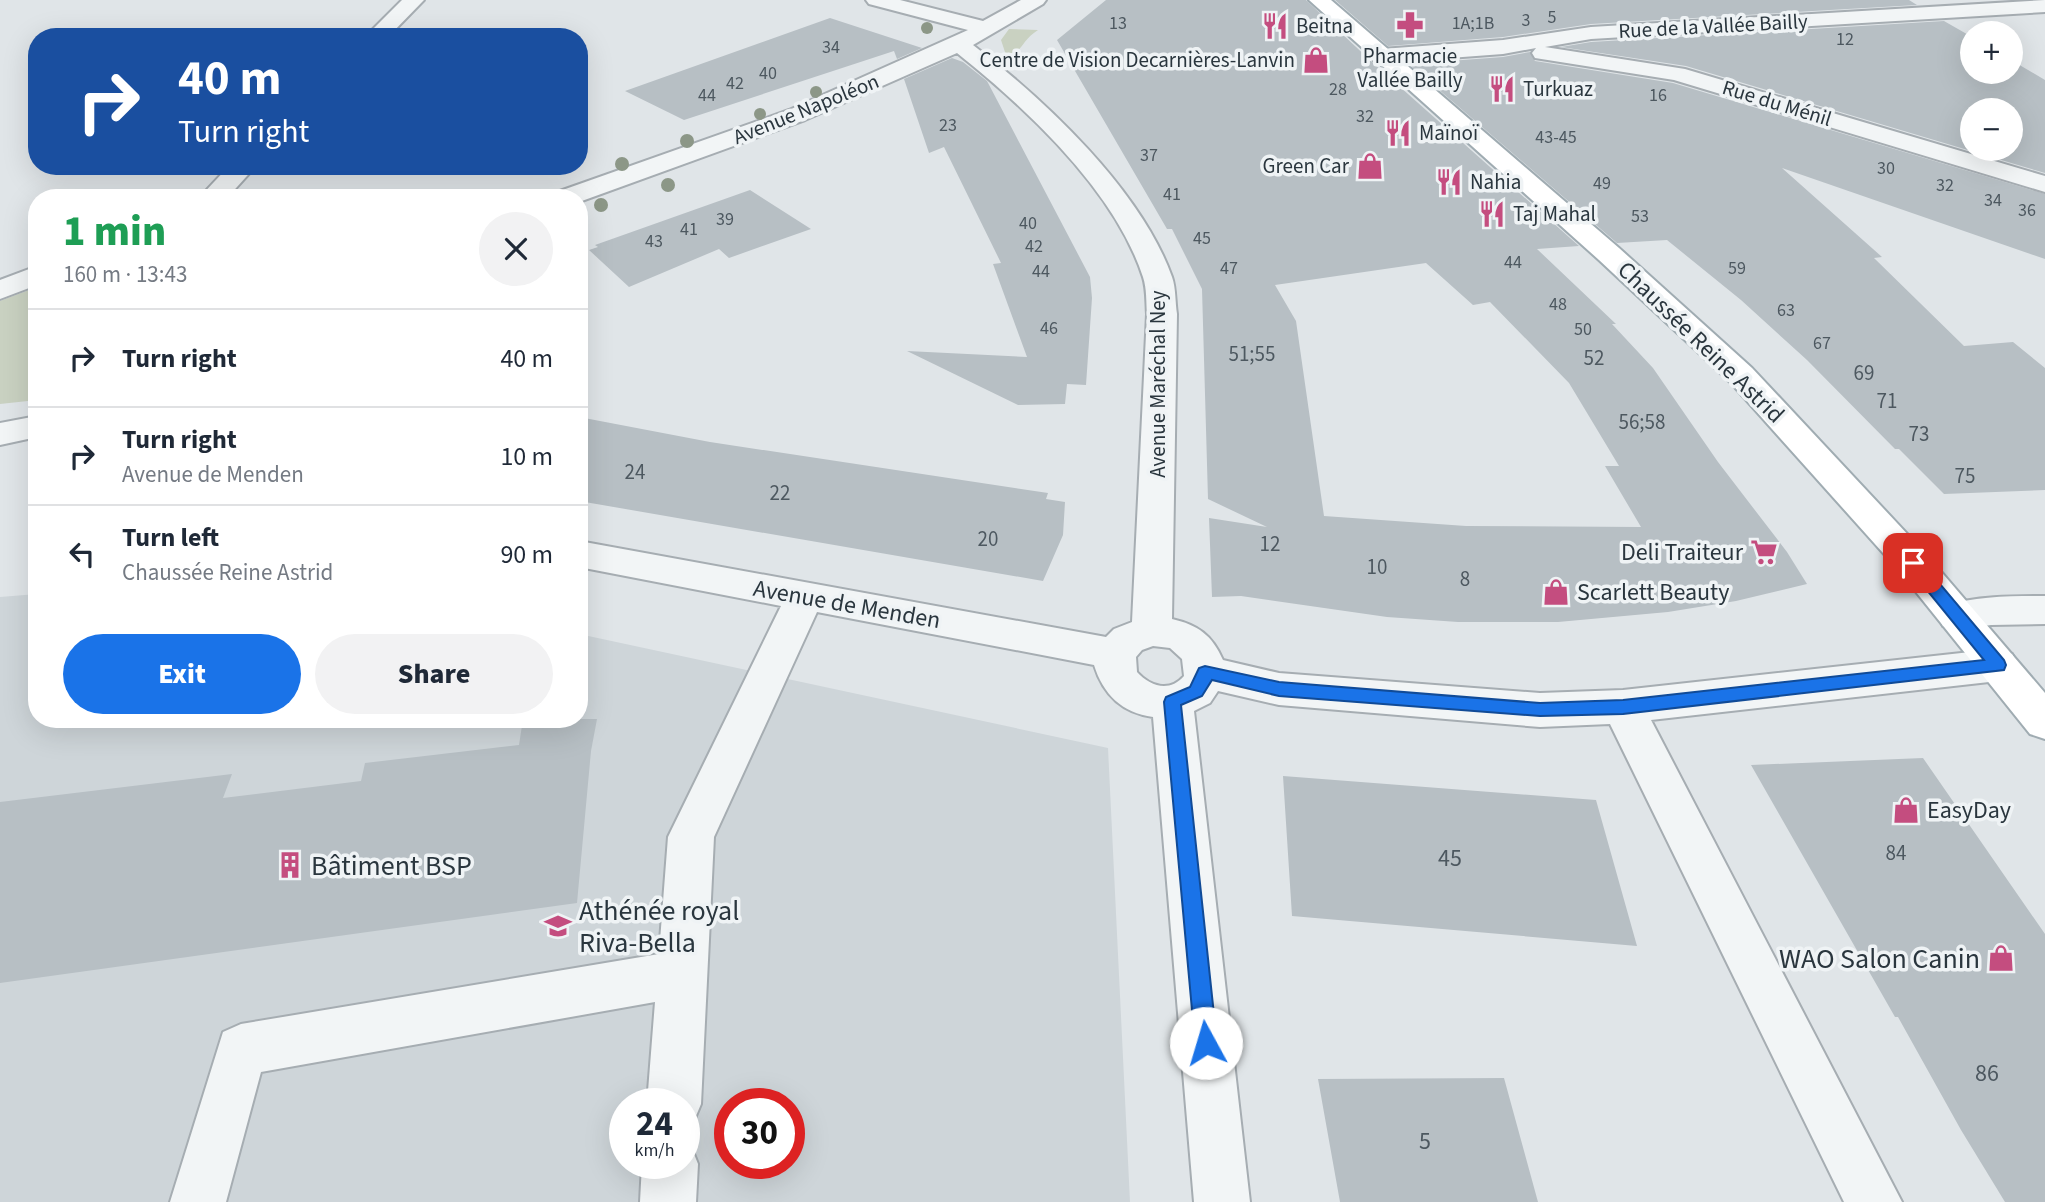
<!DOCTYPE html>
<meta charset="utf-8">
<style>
body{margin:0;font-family:"Source Sans 3",sans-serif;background:#f2f2f3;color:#1f2937;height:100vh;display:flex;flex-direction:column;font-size:26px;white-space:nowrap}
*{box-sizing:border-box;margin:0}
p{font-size:23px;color:#747a83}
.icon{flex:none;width:38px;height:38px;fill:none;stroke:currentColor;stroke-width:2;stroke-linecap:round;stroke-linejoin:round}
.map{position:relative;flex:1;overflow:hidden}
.panel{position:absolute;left:28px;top:189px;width:560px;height:539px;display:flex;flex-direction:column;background:#fff;border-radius:28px;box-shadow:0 7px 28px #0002}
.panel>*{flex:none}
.banner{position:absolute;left:28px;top:28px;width:560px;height:147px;border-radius:28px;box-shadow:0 7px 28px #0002;background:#1a4fa0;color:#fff;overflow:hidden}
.controls{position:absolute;left:1960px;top:21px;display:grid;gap:14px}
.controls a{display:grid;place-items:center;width:63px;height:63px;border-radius:50%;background:#fff;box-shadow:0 7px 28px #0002;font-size:35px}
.speed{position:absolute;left:609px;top:1088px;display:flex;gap:14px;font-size:35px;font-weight:700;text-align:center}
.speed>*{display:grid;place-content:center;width:91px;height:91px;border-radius:50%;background:#fff;box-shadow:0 7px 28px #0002;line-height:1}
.speed small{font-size:18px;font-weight:400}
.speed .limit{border:10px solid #d22;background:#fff;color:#111}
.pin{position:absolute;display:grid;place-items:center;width:60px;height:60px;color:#fff;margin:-30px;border-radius:14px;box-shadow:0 4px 10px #0006}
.me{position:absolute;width:77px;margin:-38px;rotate:354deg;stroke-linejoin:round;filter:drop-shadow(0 0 5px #0008)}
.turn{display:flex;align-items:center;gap:24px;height:147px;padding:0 35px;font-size:32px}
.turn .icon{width:91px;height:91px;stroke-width:2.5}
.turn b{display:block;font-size:49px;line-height:60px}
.round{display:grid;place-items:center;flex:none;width:74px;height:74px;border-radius:37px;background:#f2f2f3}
.summary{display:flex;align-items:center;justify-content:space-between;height:119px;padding:0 35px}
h1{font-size:42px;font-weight:800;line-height:52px;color:#1e9e55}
.primary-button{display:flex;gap:14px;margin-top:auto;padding:14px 35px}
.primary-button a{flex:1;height:80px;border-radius:42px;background:#1a73e8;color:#fff;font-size:28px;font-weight:800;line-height:80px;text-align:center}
.primary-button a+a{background:#f2f2f3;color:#1f2937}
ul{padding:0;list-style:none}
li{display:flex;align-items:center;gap:21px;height:98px;padding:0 35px;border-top:2px solid #e0e1e3}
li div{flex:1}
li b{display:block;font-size:26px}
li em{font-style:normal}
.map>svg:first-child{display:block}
.built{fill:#ced5d9;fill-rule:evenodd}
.green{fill:#c9d1c1}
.building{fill:#b7bfc4;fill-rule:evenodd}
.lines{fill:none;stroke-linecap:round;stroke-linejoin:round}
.minor-casing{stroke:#a6adb2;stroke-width:4}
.major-casing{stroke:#a0acb2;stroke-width:4}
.minor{fill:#f2f5f6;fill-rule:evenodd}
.major{fill:#fff;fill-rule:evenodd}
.tree{fill:#8c9787}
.route{fill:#1a73e8;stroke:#114b97;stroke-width:2}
.labels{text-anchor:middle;stroke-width:7;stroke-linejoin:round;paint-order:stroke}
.far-number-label{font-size:18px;fill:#4d5860}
.far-poi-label{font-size:21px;fill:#2a363e;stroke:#eff3f5;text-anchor:start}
.far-street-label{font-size:21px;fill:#2a363e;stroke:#eff3f5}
.number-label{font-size:21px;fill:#4d5860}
.street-label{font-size:24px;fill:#2a363e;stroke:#eff3f5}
.poi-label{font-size:24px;fill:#2a363e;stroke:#eff3f5;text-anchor:start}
.near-number-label{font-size:24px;fill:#4d5860}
.near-poi-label{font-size:28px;fill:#2a363e;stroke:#eff3f5;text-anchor:start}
</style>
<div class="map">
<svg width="2045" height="1202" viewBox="0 0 2045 1202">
<rect width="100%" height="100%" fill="#e0e5e8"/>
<!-- built -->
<path class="built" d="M37,594v125h542v-85l529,114 22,454h-1130v-605zM625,1104h59v60h-59zM730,1104h59v60h-59z"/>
<!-- green -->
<path class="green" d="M1009,29l29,1c-16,10 -15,21 -31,28l-6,-18z
M37,287v113l-37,4v-103z"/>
<!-- building -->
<path class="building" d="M1106,0h200l66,62 207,184 -42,3 79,75h-4l41,44 65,94 69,90 20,32 -71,17 -68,11 -110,10h-100l-71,-5 -146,-21 -29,1 -3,-79 58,9 -59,-28 -6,-210 -30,-60h-5l-110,-189zM1426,263l47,42 17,-3 79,81 50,83h-14l36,61 -175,-1 -142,-10 -28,-195 -21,-36z
M1335,0h574l8,5 -326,19 -88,13 -115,9z
M830,18l92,30 -25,11 -3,-8 -210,69 -59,-29z
M1944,21l28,16v35h39v-12l34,20v93l-359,-107 -125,-19 30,-5zM1972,110h39v39h-39z
M1530,52l5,9 138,22 372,111v65l-263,-91 100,89 -8,1 90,88 49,-4 32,26v122l-101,4 -45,-45h-4l-88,-89 -66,-60 -74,-60 -50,3 -208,-179 94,-7z
M952,58l11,4 24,19 103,196 2,21 -6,87 -19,-1 -2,20 -47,1 -111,-54 120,6 -34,-93 8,-1 -57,-116 -15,6 -25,-74z
M750,190l61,39 -82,29 -10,-9 -90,38 -40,-37 9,-3 -3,-2z
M579,417l131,25 338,51 -2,6 19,3 -2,33 -20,46 -464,-80z
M523,719h74l-6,32 -14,152 -577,80v-181l232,-28 -9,24 138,-17 4,-18 154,-18z
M1923,758l122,176v268h-40l-44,-72 -63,-113h-3l-144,-252z
M1283,776l313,24 41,146 -345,-30z
M1504,1078l34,124h-198l-22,-123z"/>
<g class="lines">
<defs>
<path id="minor" d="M402,0h22l-36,37h-23z
M866,0h34l83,21 38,-21h25l-3,4 -70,41c72,55 168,145 199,232 4,11 3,25 5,37l-5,305c26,6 40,16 51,41l56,13 261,20 83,-3 375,-41 14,5 6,11 -6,11 -14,5 -347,39 251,482h-58l-234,-478 -70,3 -261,-22 -61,-14 -8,12 -16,8 56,491h-56l-41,-485c-31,-4 -50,-23 -59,-52l-277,-53 -103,225 -13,267 -8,19 -9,4v-23h-37l8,-102 -394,70 -35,130h-56l53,-170 18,-8 418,-70 9,-117 113,-231 -202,-39v-26l527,96 8,-8 18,-7 15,-308c-1,-12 0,-25 -4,-37 -28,-86 -117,-169 -186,-224l-152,67 -226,82v-4h-26l4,-6 232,-82 179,-80 -99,-26zM1153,646l17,2 12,11 2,17c-15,17 -34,10 -47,-4l-1,-15 6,-7z
M2045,0v12l-454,27 -46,8 140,22 360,107v16l-371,-112 -139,-22 -3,-5 4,-5 -33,6 -121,9 -8,-2 -3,-5 3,-5 8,-2 121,-9 88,-13z
M229,166h27l-29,32h-28z
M37,266v19l-37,14v-19z
M37,416v21l-37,8v-22z
M2045,596v28l-54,1 -34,5 -14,-4 -5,-10 5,-10c33,-10 68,-10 102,-10z
M684,1142l6,2 8,20 -2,38h-56l2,-38h42z"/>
<path id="major" d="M1309,0h22l288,248 133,120 174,186 119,139v46l-15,-5 -130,-162 -170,-190 -131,-122z"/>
</defs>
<!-- minor casing -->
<use href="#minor" class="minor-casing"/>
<!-- major casing -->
<use href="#major" class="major-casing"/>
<!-- minor -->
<use href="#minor" class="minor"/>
<!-- major -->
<use href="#major" class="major"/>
</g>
<!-- trees -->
<g class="tree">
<circle cx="927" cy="28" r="6"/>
<circle cx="816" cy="92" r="6"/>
<circle cx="760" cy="114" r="6"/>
<circle cx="687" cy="141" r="7"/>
<circle cx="622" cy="164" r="7"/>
<circle cx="668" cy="185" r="7"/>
<circle cx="601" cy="205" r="7"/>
</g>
<!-- route -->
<path class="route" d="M1913,557l6,2 85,101 2,5 -2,5 -381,44 -83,2 -261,-20 -67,-16 -10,16 -21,9 36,338 -3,7 -8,3 -8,-3 -3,-7 -31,-341 2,-5 24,-10 9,-19 6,-2 74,16 261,21 83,-3 361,-40 -76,-93 -3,-4z"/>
<!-- icons -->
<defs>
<symbol id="pharmacy-bare" viewBox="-9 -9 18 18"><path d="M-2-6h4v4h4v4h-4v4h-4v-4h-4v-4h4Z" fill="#c44d7f" stroke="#eff3f5" stroke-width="2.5" paint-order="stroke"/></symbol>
<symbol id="restaurant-bare" viewBox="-9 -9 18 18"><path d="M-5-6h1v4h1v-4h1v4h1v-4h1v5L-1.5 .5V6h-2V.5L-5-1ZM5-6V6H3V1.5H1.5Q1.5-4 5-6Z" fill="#c44d7f" stroke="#eff3f5" stroke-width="2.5" paint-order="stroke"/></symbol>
<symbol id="shop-bare" viewBox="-9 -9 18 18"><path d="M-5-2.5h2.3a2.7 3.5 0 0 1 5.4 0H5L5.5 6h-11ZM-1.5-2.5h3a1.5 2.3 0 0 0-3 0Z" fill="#c44d7f" stroke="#eff3f5" stroke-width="2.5" paint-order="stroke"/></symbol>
<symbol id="supermarket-bare" viewBox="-9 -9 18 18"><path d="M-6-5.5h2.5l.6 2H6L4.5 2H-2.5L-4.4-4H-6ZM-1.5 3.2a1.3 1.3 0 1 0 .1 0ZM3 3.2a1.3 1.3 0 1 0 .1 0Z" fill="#c44d7f" stroke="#eff3f5" stroke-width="2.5" paint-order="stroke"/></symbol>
<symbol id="building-bare" viewBox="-9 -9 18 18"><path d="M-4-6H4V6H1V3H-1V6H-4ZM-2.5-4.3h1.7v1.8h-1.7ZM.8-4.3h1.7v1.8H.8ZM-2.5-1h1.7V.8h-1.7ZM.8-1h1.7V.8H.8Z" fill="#c44d7f" stroke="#eff3f5" stroke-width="2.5" paint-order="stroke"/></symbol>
<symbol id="school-bare" viewBox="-9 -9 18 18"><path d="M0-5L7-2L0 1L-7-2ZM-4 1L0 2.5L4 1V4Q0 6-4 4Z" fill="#c44d7f" stroke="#eff3f5" stroke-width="2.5" paint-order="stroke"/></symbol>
</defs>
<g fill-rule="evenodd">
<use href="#pharmacy-bare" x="1391" y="6" width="38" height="38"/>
<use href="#restaurant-bare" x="1256" y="7" width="38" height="38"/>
<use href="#shop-bare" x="1297" y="41" width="38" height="38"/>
<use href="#restaurant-bare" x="1483" y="70" width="38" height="38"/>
<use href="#restaurant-bare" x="1379" y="114" width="38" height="38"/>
<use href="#shop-bare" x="1351" y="147" width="38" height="38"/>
<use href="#restaurant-bare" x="1430" y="163" width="38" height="38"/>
<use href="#restaurant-bare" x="1473" y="195" width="38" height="38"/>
<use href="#supermarket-bare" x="1745" y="533" width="38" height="38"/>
<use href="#shop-bare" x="1537" y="573" width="38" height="38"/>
<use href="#shop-bare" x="1887" y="791" width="38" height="38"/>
<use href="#building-bare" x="271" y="846" width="38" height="38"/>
<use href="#school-bare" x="539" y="907" width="38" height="38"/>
<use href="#shop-bare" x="1982" y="939" width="38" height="38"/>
</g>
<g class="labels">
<!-- far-number labels -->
<g class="far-number-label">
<text x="1552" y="23">5</text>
<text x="1526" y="26">3</text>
<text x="1118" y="29">13</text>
<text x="1473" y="29">1A;1B</text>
<text x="1845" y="45">12</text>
<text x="831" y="53">34</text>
<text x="768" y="79">40</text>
<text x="735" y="89">42</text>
<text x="1338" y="95">28</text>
<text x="707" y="101">44</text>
<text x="1658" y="101">16</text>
<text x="1365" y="122">32</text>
<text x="948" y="131">23</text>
<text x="1556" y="143">43-45</text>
<text x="1149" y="161">37</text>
<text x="1886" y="174">30</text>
<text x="1602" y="189">49</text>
<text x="1945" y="191">32</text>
<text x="1172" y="200">41</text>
<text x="1993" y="206">34</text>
<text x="2027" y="216">36</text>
<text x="1640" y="222">53</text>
<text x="725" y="225">39</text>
<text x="1028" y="229">40</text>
<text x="689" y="235">41</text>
<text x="1202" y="244">45</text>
<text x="654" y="247">43</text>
<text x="1034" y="252">42</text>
<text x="1513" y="268">44</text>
<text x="1229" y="274">47</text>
<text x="1737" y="274">59</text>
<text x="1041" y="277">44</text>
<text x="1558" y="310">48</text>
<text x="1786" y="316">63</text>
<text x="1049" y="334">46</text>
<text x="1583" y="335">50</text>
<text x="1822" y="349">67</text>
</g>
<!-- far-poi labels -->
<g class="far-poi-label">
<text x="1296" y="33">Beitna</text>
<text x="1410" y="63" text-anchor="middle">Pharmacie<tspan x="1410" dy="24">Vallée Bailly</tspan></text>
<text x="1295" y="67" text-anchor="end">Centre de Vision Decarnières-Lanvin</text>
<text x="1523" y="96">Turkuaz</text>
<text x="1419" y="140">Maïnoï</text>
<text x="1349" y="173" text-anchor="end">Green Car</text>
<text x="1470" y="189">Nahia</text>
<text x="1513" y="221">Taj Mahal</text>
</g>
<!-- far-street labels -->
<g class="far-street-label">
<text transform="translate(1713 26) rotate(-3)" y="7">Rue de la Vallée Bailly</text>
<text transform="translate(1777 103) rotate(17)" y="7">Rue du Ménil</text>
<text transform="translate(806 109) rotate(-22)" y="7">Avenue Napoléon</text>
<text transform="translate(1158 384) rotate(-90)" y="7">Avenue Maréchal Ney</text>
</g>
<!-- number labels -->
<g class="number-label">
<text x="1252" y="361">51;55</text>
<text x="1594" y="365">52</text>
<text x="1864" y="380">69</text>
<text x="1887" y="408">71</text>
<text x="1642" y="429">56;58</text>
<text x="1919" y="441">73</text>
<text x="635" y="479">24</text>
<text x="1965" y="483">75</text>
<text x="780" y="500">22</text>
<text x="988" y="546">20</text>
<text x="1270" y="551">12</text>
<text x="1377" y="574">10</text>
<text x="1465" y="586">8</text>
<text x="1896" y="860">84</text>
</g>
<!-- street labels -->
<g class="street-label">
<text transform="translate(1701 342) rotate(44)" y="8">Chaussée Reine Astrid</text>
<text transform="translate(847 604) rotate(10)" y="8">Avenue de Menden</text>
</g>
<!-- poi labels -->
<g class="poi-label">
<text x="1743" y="560" text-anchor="end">Deli Traiteur</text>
<text x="1577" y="600">Scarlett Beauty</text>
<text x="1927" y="818">EasyDay</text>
</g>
<!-- near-number labels -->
<g class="near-number-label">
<text x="1450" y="866">45</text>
<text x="1987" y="1081">86</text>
<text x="1425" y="1149">5</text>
</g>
<!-- near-poi labels -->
<g class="near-poi-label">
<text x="311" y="875">Bâtiment BSP</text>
<text x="579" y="920">Athénée royal<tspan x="579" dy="32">Riva-Bella</tspan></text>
<text x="1980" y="968" text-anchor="end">WAO Salon Canin</text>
</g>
</g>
</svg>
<div class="controls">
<a>+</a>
<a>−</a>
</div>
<div class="speed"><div>24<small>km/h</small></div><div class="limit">30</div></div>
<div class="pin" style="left:1913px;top:563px;background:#d93025"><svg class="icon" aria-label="arrive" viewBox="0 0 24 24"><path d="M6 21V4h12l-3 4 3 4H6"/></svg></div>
<svg class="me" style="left:1206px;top:1043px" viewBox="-20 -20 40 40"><circle r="19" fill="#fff"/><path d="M0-13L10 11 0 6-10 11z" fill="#1a73e8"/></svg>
<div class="banner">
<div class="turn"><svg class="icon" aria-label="right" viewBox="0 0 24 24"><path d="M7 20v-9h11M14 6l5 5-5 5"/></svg><div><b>40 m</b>Turn right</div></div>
</div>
<section class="panel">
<div class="summary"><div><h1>1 min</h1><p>160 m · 13:43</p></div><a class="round"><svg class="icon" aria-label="close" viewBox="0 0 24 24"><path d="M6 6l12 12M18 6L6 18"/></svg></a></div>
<ul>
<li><svg class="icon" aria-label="right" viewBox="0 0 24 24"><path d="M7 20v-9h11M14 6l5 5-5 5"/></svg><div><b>Turn right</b></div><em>40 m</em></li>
<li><svg class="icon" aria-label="right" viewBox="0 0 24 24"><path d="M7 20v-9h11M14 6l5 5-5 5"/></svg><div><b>Turn right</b><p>Avenue de Menden</p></div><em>10 m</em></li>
<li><svg class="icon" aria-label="left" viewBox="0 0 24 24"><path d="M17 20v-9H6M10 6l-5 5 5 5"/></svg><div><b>Turn left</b><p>Chaussée Reine Astrid</p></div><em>90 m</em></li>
</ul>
<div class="primary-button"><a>Exit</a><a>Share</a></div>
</section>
</div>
